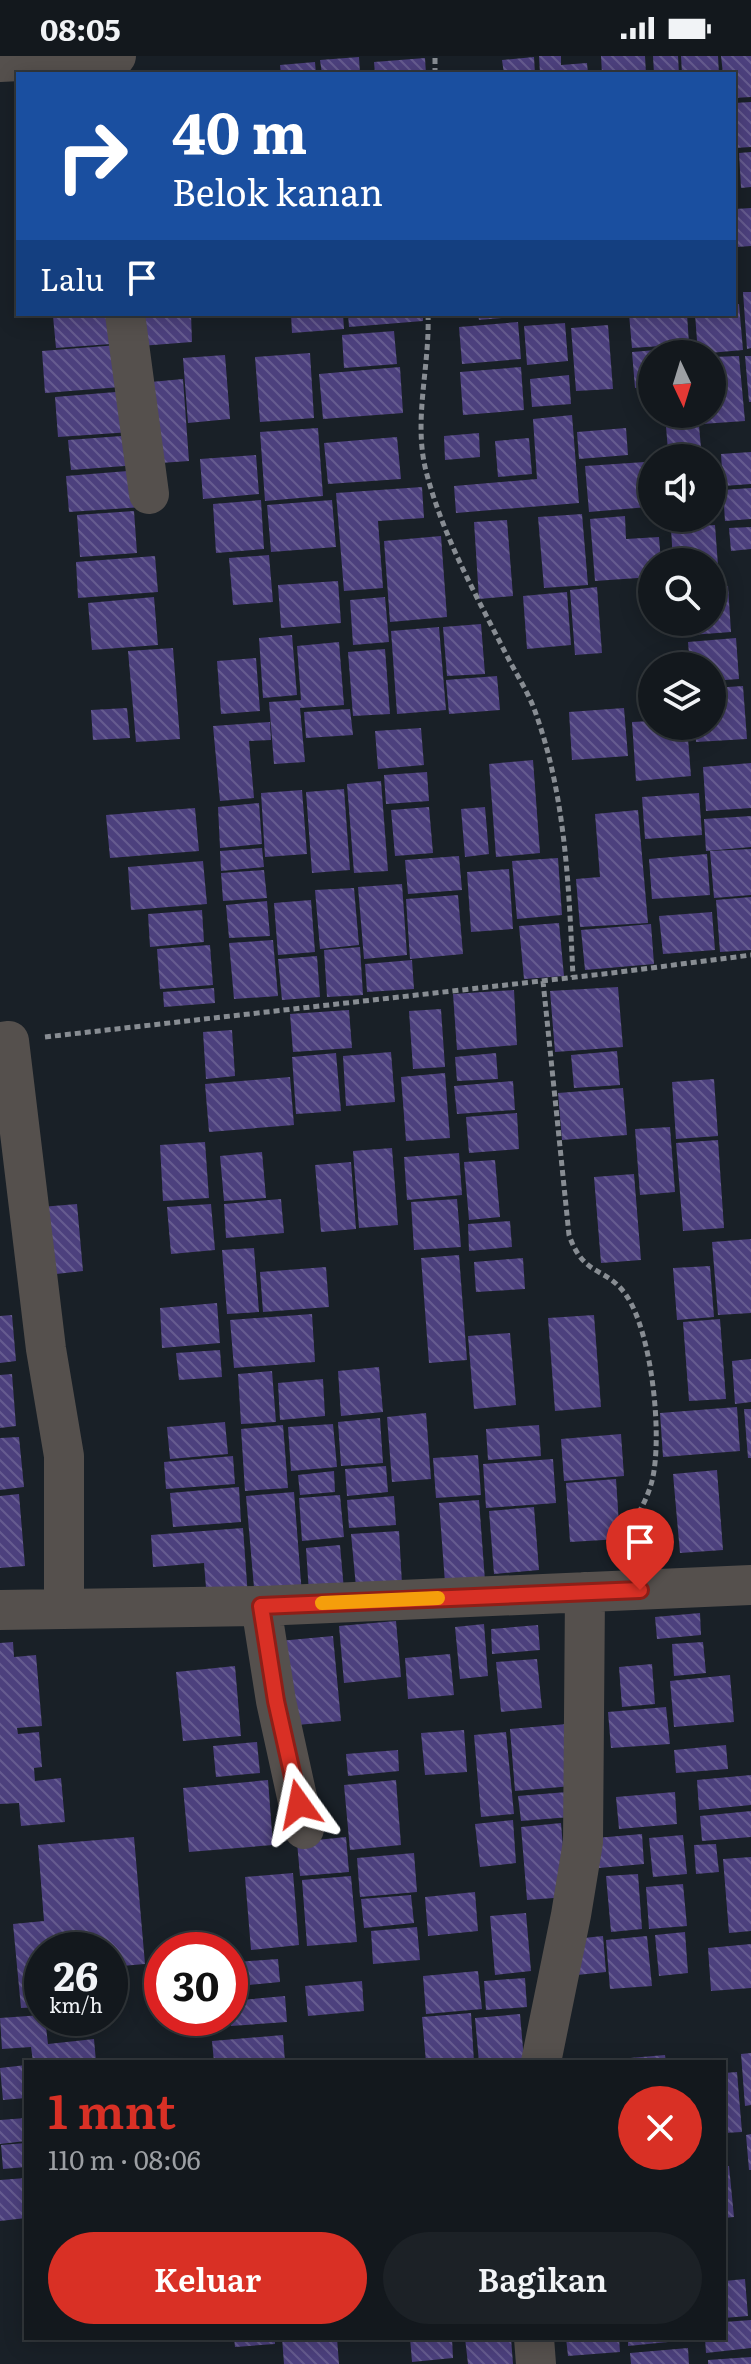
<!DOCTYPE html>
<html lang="id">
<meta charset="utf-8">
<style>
body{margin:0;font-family:Literata,serif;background:#1c2126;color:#f1f3f6;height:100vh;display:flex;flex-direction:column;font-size:30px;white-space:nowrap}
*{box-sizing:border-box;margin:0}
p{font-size:26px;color:#9da0a4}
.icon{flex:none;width:44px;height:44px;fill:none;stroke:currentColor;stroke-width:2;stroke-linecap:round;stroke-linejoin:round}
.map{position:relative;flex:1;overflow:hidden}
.panel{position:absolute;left:24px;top:2004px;width:702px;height:280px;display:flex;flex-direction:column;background:#13181d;border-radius:0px;box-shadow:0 4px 20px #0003,0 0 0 2px #32373b}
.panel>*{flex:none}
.banner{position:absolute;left:16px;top:16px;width:720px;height:244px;border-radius:0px;box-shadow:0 4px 20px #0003,0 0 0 2px #32373b;background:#1a4fa0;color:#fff;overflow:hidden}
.needle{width:52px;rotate:176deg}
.controls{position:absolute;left:638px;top:284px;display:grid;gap:16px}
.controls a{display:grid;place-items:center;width:88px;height:88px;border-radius:50%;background:#13181d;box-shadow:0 4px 20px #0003,0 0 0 2px #32373b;font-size:40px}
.speed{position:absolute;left:24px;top:1876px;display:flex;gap:16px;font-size:40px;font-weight:700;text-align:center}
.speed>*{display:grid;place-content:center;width:104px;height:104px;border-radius:50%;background:#13181d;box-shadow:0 4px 20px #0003,0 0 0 2px #32373b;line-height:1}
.speed small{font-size:20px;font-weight:400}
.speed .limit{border:12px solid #d22;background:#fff;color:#111}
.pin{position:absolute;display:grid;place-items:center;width:68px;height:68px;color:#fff;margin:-82px -34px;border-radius:50% 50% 50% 0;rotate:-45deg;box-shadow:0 0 8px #0007}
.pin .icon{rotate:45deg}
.me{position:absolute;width:88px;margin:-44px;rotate:348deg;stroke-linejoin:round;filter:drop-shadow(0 0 6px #0008)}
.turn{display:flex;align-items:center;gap:28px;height:168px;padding:0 24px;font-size:36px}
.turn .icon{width:104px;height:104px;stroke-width:2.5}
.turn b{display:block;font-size:56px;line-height:68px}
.then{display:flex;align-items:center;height:76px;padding:0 24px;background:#0003;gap:16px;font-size:30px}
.round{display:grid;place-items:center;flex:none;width:84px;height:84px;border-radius:42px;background:#1c2126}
.overview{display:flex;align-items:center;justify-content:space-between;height:136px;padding:0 24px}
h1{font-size:48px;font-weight:600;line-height:60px;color:#d93025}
.action{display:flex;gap:16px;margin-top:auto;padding:16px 24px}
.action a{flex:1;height:92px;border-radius:48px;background:#d93025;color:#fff;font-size:32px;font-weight:600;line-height:92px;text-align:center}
.action a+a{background:#1c2126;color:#f1f3f6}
.status{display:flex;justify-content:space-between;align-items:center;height:56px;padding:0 40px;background:#13181d;direction:ltr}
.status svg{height:22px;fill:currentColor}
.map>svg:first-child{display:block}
.building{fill:url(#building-back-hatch)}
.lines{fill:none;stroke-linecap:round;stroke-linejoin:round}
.path{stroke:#888d93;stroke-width:5;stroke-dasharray:6 4;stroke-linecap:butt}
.street{stroke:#55504d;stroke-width:40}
.route-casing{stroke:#8d1f18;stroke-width:20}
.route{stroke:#d93025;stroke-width:14}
.slow{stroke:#f59e0b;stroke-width:14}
</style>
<div class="status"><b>08:05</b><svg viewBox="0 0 49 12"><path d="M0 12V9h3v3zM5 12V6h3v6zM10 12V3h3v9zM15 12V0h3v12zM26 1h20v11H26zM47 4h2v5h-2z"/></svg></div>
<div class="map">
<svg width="751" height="2308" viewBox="0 0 751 2308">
<defs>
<pattern id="building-back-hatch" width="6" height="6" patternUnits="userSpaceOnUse" patternTransform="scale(2)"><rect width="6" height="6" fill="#4c407d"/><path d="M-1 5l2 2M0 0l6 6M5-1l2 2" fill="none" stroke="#665c90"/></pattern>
</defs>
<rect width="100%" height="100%" fill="#192027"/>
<!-- building -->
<path class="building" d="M539,0h22v9l26,-2 1,11h-48z
M601,0h44l1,18h-44z
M653,0h25l1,18h-25z
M681,0h37l1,18h-37z
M721,0h30v41l-17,1v-24h-11z
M359,1l1,17h-38l-2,-14z
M534,1l1,17h-31l-2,-14z
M425,2l1,16h-51l-1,-12z
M315,6l1,12h-35l-1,-9z
M751,46v45l-16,1 -1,-45z
M751,96v35l-10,1 -2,-35z
M751,152v38l-14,1 -2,-38z
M743,236h8v56l-4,1z
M739,248l4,46 -45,4 -3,-40h39v-9z
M109,258l2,30 -55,4 -3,-32z
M124,258h67l1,28 -65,5z
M291,258h52l1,15 -52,4z
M348,258h75v7l-74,6z
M478,258h45l1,2 -45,4z
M629,258h58l2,30 -57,4z
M518,266l3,37 -59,5 -3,-37z
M565,267l3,38 -41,4 -3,-39z
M608,269l5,64 -37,2 -5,-63z
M394,275l3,33 -53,4 -2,-33z
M118,289l3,42 -76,6 -3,-42z
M693,291v7h-41v32l-17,2 -3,-36z
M310,297l4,65 -54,4 -5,-65z
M225,299l5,64 -42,4 -5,-65z
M739,300l6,65 -43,3 -1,-10h11v-57z
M745,300h6v46h-2z
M400,311l3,46 -80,6 -4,-45z
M521,311l3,43 -61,5 -3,-43z
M569,319l2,29 -39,3 -2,-28z
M183,323l6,82 -43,3 -6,-81z
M128,335l3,41 -73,5 -3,-40z
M665,358h33l3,34 -33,3z
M572,359l7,88 -123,10 -2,-27 83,-7 -4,-60z
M318,372l5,68 -58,5 -5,-69z
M626,372l2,27 -49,4 -2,-27z
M479,377l1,24 -35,3 -1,-24z
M135,379l3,30 -67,5 -3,-30z
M397,381l4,42 -73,5 -4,-41z
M529,382l3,36 -34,3 -3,-36z
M751,396v32l-28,2 -2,-32z
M256,399l3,39 -56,5 -3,-40z
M645,406l3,45 -59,5 -4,-46z
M140,414l3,37 -74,5 -3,-36z
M422,431l2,31 -46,3 5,67 -39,3 -8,-98z
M751,432v31l-26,2 -2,-31z
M261,444l3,49 -48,4 -3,-49z
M332,444l4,47 -65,5 -4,-47z
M134,455l3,42 -57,4 -3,-42z
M582,458l6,71 -44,3 -6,-71z
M625,460l1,23 33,-2 2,25h-9v15l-57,4 -5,-62z
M507,464l6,76 -34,3 -5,-77z
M715,469l4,54 -7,1v-18h-39l-2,-34z
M751,471v22l-20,2 -2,-23z
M441,480l6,81 -57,5 -6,-81z
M269,499l4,47 -40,3 -4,-47z
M155,500l3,36 -80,6 -2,-36z
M338,525l3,42 -60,5 -3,-43z
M728,530l3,46 -54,4 -1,-14h36v-35z
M597,531l5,66 -27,2 -5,-65z
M567,536l4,53 -44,4 -4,-53z
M154,541l4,48 -66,5 -4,-47z
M385,541l4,45 -36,3 -3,-45z
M481,568l4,50 -38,2 -4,-49z
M439,571l7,83 -49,4 -6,-83z
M292,579l5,60 -34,3 -4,-60z
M736,582l3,41 -27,2v-15h-22l-2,-24z
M339,586l5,63 -44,3 5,54 -31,2 -5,-62 32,-2 -4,-54z
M173,592l7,91 -44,3 -8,-91z
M385,593l5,65 -37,2 -5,-64z
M256,602l4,53 -39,3 -4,-53z
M497,620l3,34 -51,4 -3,-34z
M743,630l4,53 -51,3 -1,-16h17v-38z
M127,652l3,30 -37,2 -2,-30z
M624,652l4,48 -56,4 -3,-48z
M350,653l3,26 -47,3 -2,-26z
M652,665v5h35l4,50 -55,5 -4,-59z
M270,666l1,18 -22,1 5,57 -34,3 -7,-75z
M421,672l3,37 -46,4 -3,-38z
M533,704l7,93 -44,4 -7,-93z
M751,707v45l-45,3 -3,-44z
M427,716l2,29 -43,3 -2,-29z
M381,725l7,90 -34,2 -7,-89z
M344,733l6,81 -38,3 -6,-81z
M302,734l5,64 -42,3 -4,-64z
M699,737l3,42 -57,4 -3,-42z
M259,747l3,41 -42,4 -2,-41z
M429,751l4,46 -38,3 -4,-46z
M485,751l4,47 -24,3 -4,-48z
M195,752l4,43 -89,7 -4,-43z
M638,754l10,113 -68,4 -4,-48 24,-2 -5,-63z
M751,760v31l-45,4 -2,-32z
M262,792l2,19 -43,4 -1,-20z
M751,793v46l-37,3 -4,-47z
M707,798l3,41 -58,4 -3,-40z
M459,800l3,34 -54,4 -3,-34z
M558,802l4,57 -45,4 -5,-58z
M203,805l4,43 -76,6 -3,-43z
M509,813l4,60 -42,3 -4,-60z
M264,814l3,28 -44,3 -2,-28z
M402,828l5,71 -43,4 -6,-72z
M354,832l5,57 -39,4 -5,-59z
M458,839l5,59 -53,5 -4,-60z
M751,841v53l-31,2 -4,-52z
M311,844l4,52 -37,3 -4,-52z
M267,845l3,35 -41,2 -3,-33z
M202,854l2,32 -54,5 -2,-33z
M712,856l3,38 -52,4 -4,-38z
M559,867l5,53 -40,3 -5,-53z
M651,868l3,40 -69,6 -4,-40z
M273,884l5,56 -44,3 -5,-56z
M210,889l3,40 -53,4 -3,-40z
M360,891l3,48 -36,2 -3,-47z
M317,900l3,41 -38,3 -4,-41z
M412,904l2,29 -47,3 -2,-28z
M618,931l5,60 -68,5 -5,-61z
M214,932l1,15 -51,4 -1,-15z
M514,934l3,55 -60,5 -4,-56z
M441,953l4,58 -32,2 -4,-58z
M349,954l3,38 -59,4 -3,-38z
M232,974l3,46 -29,3 -3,-47z
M617,995l3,34 -46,3 -3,-33z
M391,996l4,50 -49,4 -3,-50z
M336,997l5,58 -45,3 -4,-57z
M496,997l2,26 -41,2 -2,-24z
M445,1017l5,65 -44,3 -5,-64z
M290,1021l4,48 -85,7 -4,-48z
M714,1023l4,57 -42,3 -4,-57z
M513,1025l2,29 -58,4 -3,-28z
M623,1032l4,47 -65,5 -4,-47z
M517,1057l2,36 -50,4 -3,-36z
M670,1071l5,65 -35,3 -5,-66z
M718,1084l6,88 -41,3 -7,-88z
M205,1086l4,56 -46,3 -3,-56z
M392,1092l6,77 -39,3 -6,-77z
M262,1096l4,46 -42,3 -4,-45z
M459,1097l3,42 -55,5 -3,-43z
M495,1104l5,57 -31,3 -5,-58z
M351,1106l5,67 -35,3 -6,-67z
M634,1118l7,86 -40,3 -7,-86z
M281,1143l3,34 -58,5 -2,-34z
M457,1143l4,48 -47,3 -3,-48z
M77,1148l6,67 -36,4 -6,-68z
M211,1148l4,46 -44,4 -4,-47z
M510,1165l2,26 -43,4 -1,-27z
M751,1183v74l-33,2 -6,-73z
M254,1192l5,64 -32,2 -5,-64z
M459,1199l8,105 -38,3 -8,-105z
M523,1202l2,31 -49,3 -2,-30z
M710,1210l4,51 -37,3 -4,-52z
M326,1211l3,40 -66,5 -3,-40z
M217,1247l3,40 -58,5 -2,-40z
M312,1258l3,48 -81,6 -4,-48z
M12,1259l4,46 -16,2v-47z
M594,1259l7,92 -46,4 -7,-93z
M720,1263l6,80 -37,2 -6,-79z
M510,1277l6,72 -42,4 -6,-73z
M220,1294l2,27 -43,3 -3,-27z
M751,1303v43l-16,2 -3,-43z
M379,1311l4,45 -42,4 -3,-45z
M272,1315l4,51 -35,2 -3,-50z
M12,1318l4,52 -16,2v-53z
M323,1323l2,37 -45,4 -2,-37z
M737,1351l3,44 -77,6 -3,-44z
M744,1353h7v49h-3z
M426,1357l5,66 -39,3 -5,-65z
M380,1362l3,45 -42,3 -3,-44z
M225,1366l3,32 -58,5 -3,-32z
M333,1368l4,43 -46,4 -3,-44z
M283,1369l5,63 -43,3 -4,-62z
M539,1369l2,31 -53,4 -2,-31z
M621,1378l3,42 -60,5 -3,-42z
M19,1381l5,50 -24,3v-52z
M478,1399l3,40 -45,3 -3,-40z
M233,1400l2,28 -69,5 -2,-27z
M553,1403l3,44 -70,5 -3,-44z
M386,1410l2,26 -41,4 -2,-27z
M717,1414l6,80 -43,3 -7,-79z
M334,1415l1,21 -35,3 -2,-20z
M616,1423l4,60 -50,3 -4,-59z
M239,1431l2,35 -68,5 -3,-34z
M294,1436l8,103 -47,4 -9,-103z
M19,1438l6,72 -25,2v-72z
M340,1439l4,42 -42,4 -3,-43z
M394,1440l2,29 -47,3 -2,-28z
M479,1444l6,81 -40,2 -6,-80z
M534,1451l5,63 -45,4 -5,-63z
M243,1472l5,69 -41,3 -3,-37 -51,4 -2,-32z
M399,1475l3,53 -46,3 -5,-53z
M340,1489l4,45 -35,3 -3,-45z
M700,1557l1,22 -44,4 -2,-22z
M396,1565l5,56 -57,6 -5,-57z
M484,1568l4,52 -28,3 -5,-52z
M538,1569l2,25 -48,4 -1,-25z
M333,1580l8,85 -55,5 -7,-85z
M13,1586l1,15 22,-2 6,71 -25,2 1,6 21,-2 3,35 -8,1 1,13 26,-3 4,44 -44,4 -2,-23 -19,1v-161z
M703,1586l3,31 -32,3 -2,-32z
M450,1598l4,41 -46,4 -3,-41z
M537,1603l5,49 -41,4 -5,-50z
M652,1608l3,40 -33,3 -3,-40z
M235,1610l6,70 -58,5 -7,-69z
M730,1619l4,47 -60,5 -4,-46z
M666,1651l4,37 -59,4 -3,-36z
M567,1668l5,62 -57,5 -5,-62z
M464,1674l3,42 -42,3 -4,-42z
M506,1676l8,82 -33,3 -7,-82z
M257,1686l3,31 -44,4 -3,-31z
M726,1689l2,24 -52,4 -2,-23z
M398,1694l1,21 -51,5 -2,-22z
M751,1719v30l-52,5 -2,-30z
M268,1724l5,65 -84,7 -6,-64z
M396,1724l5,65 -51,5 -6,-65z
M567,1736l3,25 -49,4 -3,-25z
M675,1736l2,32 -58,5 -3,-32z
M751,1755v26l-49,4 -2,-25z
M513,1764l3,43 -36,4 -5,-43z
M561,1767l6,74 -40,3 -6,-73z
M642,1778l2,30 -45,4 -3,-30z
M683,1779l4,39 -34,3 -4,-39z
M134,1781l11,127 -35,3v-17h-68v57l-21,1 -8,-84 31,-3 -6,-76z
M346,1781l3,35 -49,4 -3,-34z
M716,1788l3,28 -23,2 -2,-29z
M414,1797l3,39 -57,5 -3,-39z
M751,1801v74l-22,2 -6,-74z
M293,1817l6,72 -48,5 -6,-73z
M638,1818l4,55 -31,3 -5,-56z
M351,1820l6,66 -50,4 -5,-66z
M683,1828l4,42 -38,3 -3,-42z
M475,1836l3,39 -50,5 -3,-39z
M411,1839l3,28 -50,5 -3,-29z
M526,1857l5,58 -36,4 -5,-59z
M417,1871l3,33 -47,4 -2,-33z
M685,1876l3,41 -29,3 -4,-41z
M603,1880l3,36 -29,3 -3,-36z
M647,1880l5,50 -42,3 -4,-49z
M751,1888v44l-40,3 -3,-43z
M278,1903l2,23 -41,4 -2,-24z
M478,1915l4,38 -56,5 -3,-38z
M525,1922l2,29 -41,3 -2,-29z
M362,1925l2,30 -56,5 -3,-30z
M285,1940l2,26 -56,4 -1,-25z
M471,1957l3,49h-48l-4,-45z
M520,1958l4,46 -45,2 -4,-44z
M42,1959v3h3l3,26 46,-5 2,23h-63l-2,-15 -29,2 -2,-31z
M283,1979l2,27h-71l-2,-21z
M751,1997v52l-6,1 -4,-52z
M665,1999l1,7h-36v-4z
M26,2009v33l-23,2 -3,-32z
M737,2016l5,60 -18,1v-60z
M26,2062v23l-26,3v-24z
M751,2078v36h-2l-3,-35z
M26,2087v24l-23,2 -2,-24z
M724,2110h5l5,51 -10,1z
M26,2122v40l-26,3v-41z
M745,2223l3,37 -24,2v-37z
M751,2264v28l-45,5 -1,-15h19v-16z
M234,2282h41v6l-40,3z
M282,2282h55l2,26h-55z
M410,2282h42l1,20 -41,4z
M465,2282h46l2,26h-45z
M566,2282h53l1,14 -52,4z
M628,2282h60v2l-60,6z
M688,2292l1,16h-58l-1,-11z
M751,2301v7h-43v-4z"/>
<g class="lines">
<!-- path -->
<path class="path" d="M435,18v-18
M428,258c2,52 -15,106 -2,157 17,66 50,124 80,183 10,20 23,39 30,60 30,84 33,176 37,263
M543,925l26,254c15,43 37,31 57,60 26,37 37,142 26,186 -7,27 -26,53 -42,75
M45,981l567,-64 139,-18"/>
<!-- street -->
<path class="street" d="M0,6l116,-6
M125,258l24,180
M0,986l9,-1 37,308 18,107v153
M261,1550l15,95 28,128
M0,1554l261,-4 490,-21
M541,2006l30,-147 12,-73 2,-250
M534,2282l2,26"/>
</g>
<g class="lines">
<defs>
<path id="route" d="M299,1748l-23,-103 -15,-95 379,-16"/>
</defs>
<!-- route casing -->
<use href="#route" class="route-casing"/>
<!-- route -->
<use href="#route" class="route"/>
<!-- slow -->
<path class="slow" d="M322,1547l116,-5"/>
</g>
</svg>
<div class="controls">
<a><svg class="needle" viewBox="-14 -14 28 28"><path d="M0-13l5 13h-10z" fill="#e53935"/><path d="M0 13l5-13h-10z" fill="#9da0a4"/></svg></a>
<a><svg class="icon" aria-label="sound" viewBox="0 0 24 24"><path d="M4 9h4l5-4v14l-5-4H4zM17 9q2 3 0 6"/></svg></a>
<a><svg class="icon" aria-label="search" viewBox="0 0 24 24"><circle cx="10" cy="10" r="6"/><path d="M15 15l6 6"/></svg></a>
<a><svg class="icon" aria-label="layers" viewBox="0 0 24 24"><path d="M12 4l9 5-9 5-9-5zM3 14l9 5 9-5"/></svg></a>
</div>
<div class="speed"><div>26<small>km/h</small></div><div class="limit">30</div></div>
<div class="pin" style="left:640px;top:1534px;background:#d93025"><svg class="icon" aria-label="arrive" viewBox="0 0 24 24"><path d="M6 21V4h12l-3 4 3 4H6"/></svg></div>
<svg class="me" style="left:299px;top:1748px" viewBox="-20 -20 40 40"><path d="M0-17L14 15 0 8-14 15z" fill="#d93025" stroke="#fff" stroke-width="4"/></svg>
<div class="banner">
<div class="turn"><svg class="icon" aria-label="right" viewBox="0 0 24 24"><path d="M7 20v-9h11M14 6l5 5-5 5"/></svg><div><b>40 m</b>Belok kanan</div></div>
<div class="then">Lalu<svg class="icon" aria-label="arrive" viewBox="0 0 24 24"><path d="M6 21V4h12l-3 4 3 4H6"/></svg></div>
</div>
<section class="panel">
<div class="overview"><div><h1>1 mnt</h1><p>110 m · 08:06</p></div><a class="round" style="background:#d93025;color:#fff"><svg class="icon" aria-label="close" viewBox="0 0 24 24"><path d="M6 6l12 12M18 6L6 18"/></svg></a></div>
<div class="action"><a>Keluar</a><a>Bagikan</a></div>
</section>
</div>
